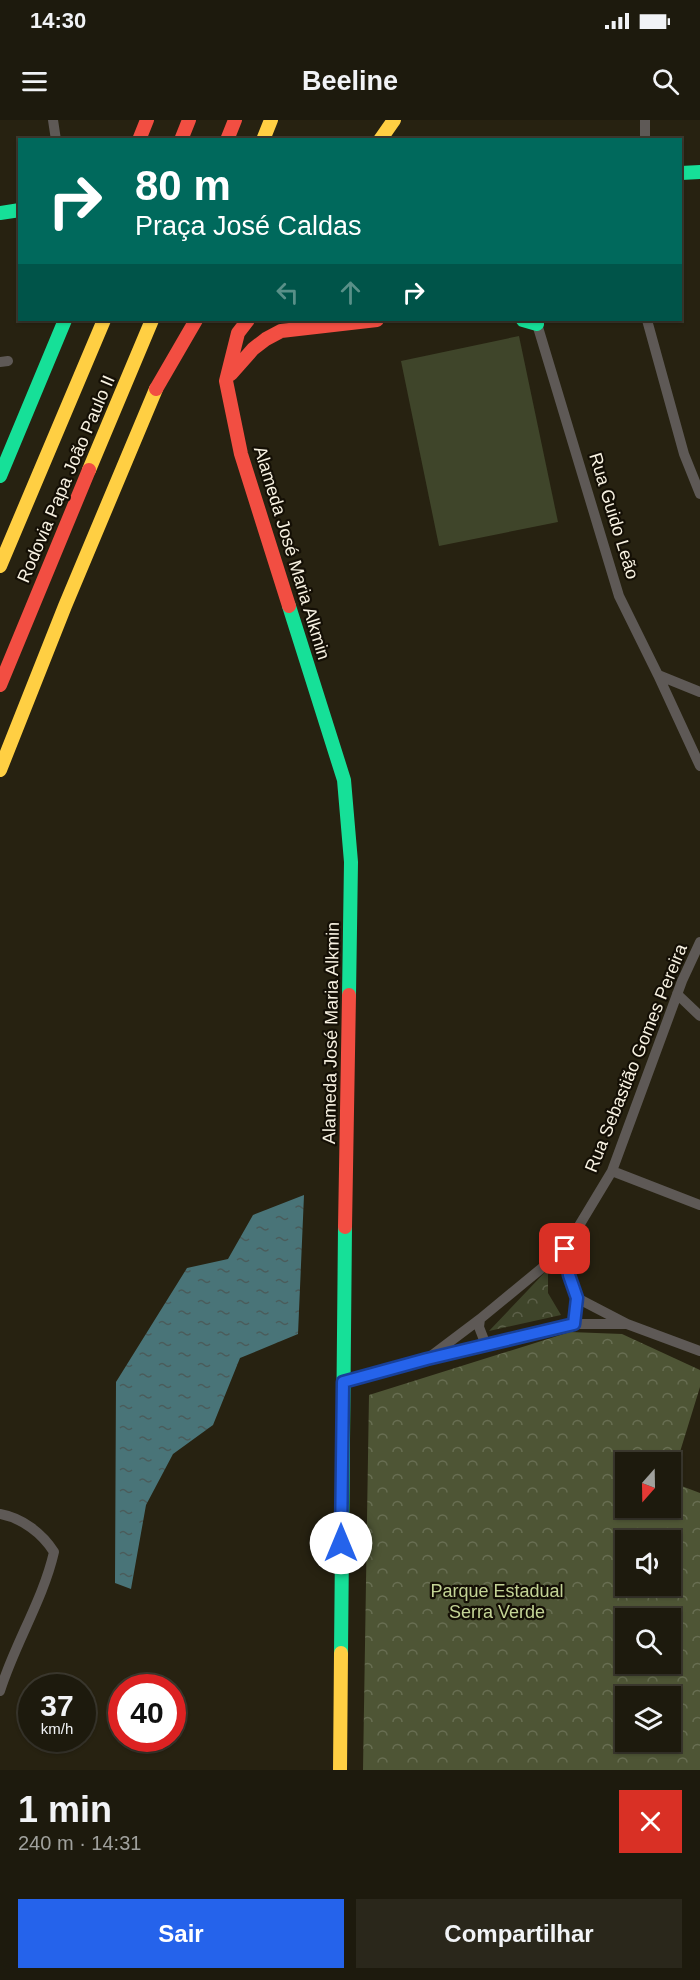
<!DOCTYPE html>
<html lang="pt">
<meta charset="utf-8">
<style>
body{margin:0;font-family:Helvetica,sans-serif;background:#2a271b;color:#f1f3f6;height:100vh;display:flex;flex-direction:column;font-size:22px;white-space:nowrap}
*{box-sizing:border-box;margin:0}
p{font-size:20px;color:#a0a19d}
.icon{flex:none;width:33px;height:33px;fill:none;stroke:currentColor;stroke-width:2;stroke-linecap:round;stroke-linejoin:round}
.map{position:relative;height:1650px;overflow:hidden}
.drawer{display:flex;flex-direction:column;background:#1d1a0d;flex:1}
.drawer>*{flex:none}
.hud{position:absolute;left:18px;top:18px;width:664px;height:183px;border-radius:0px;box-shadow:0 2px 4px #0004,0 0 0 2px #3b382e;background:#00695c;color:#fff;overflow:hidden}
.needle{width:39px;rotate:200deg}
.controls{position:absolute;left:615px;top:1332px;display:grid;gap:12px}
.controls a{display:grid;place-items:center;width:66px;height:66px;border-radius:0px;background:#1d1a0d;box-shadow:0 2px 4px #0004,0 0 0 2px #3b382e;font-size:30px}
.speed{position:absolute;left:18px;top:1554px;display:flex;gap:12px;font-size:30px;font-weight:700;text-align:center}
.speed>*{display:grid;place-content:center;width:78px;height:78px;border-radius:50%;background:#1d1a0d;box-shadow:0 2px 4px #0004,0 0 0 2px #3b382e;line-height:1}
.speed small{font-size:15px;font-weight:400}
.speed .limit{border:9px solid #d22;background:#fff;color:#111}
.pin{position:absolute;display:grid;place-items:center;width:51px;height:51px;color:#fff;margin:-26px;border-radius:12px;box-shadow:0 3px 9px #0006}
.me{position:absolute;width:66px;margin:-33px;rotate:0deg;stroke-linejoin:round;filter:drop-shadow(0 0 4px #0008)}
.turn{display:flex;align-items:center;gap:21px;height:126px;padding:0 18px;font-size:27px}
.turn .icon{width:78px;height:78px;stroke-width:2.5}
.turn b{display:block;font-size:42px;line-height:51px}
.lanes{display:flex;align-items:center;height:57px;padding:0 18px;background:#0003;justify-content:center;gap:30px;direction:ltr}
.lanes .off{opacity:.35}
.round{display:grid;place-items:center;flex:none;width:63px;height:63px;border-radius:0px;background:#2a271b}
.overview{display:flex;align-items:center;justify-content:space-between;height:102px;padding:0 18px}
h1{font-size:36px;font-weight:700;line-height:45px}
.button{display:flex;gap:12px;margin-top:auto;padding:12px 18px}
.button a{flex:1;height:69px;border-radius:0px;background:#2563eb;color:#fff;font-size:24px;font-weight:700;line-height:69px;text-align:center}
.button a+a{background:#2a271b;color:#f1f3f6}
.status{display:flex;justify-content:space-between;align-items:center;height:42px;padding:0 30px;background:#1d1a0d;direction:ltr}
.status svg{height:16px;fill:currentColor}
header{display:flex;justify-content:space-between;align-items:center;height:78px;padding:0 18px;background:#1d1a0d;font-size:27px;font-weight:700}
.map>svg:first-child{display:block}
.forest{fill:url(#forest-crowns);fill-rule:evenodd}
.park{fill:url(#park-crowns)}
.pitch{fill:#3f452a}
.water{fill:url(#water-ripples)}
.lines{fill:none;stroke-linecap:round;stroke-linejoin:round}
.street{stroke:#5e5956;stroke-width:10}
.fast{stroke:#16e098;stroke-width:14}
.slow{stroke:#ffcf43;stroke-width:14}
.jam{stroke:#f24e42;stroke-width:14}
.route-casing{stroke:#184099;stroke-width:15}
.route{stroke:#2563eb;stroke-width:10}
.labels{text-anchor:middle;stroke-width:4.5;stroke-linejoin:round;paint-order:stroke}
.street-label{font-size:18px;fill:#f8f2e2;stroke:#140f05}
.park-label{font-size:18px;fill:#c4d496;stroke:#140f05}
</style>
<div class="status"><b>14:30</b><svg viewBox="0 0 49 12"><path d="M0 12V9h3v3zM5 12V6h3v6zM10 12V3h3v9zM15 12V0h3v12zM26 1h20v11H26zM47 4h2v5h-2z"/></svg></div>
<header><svg class="icon" aria-label="menu" viewBox="0 0 24 24"><path d="M4 6h16M4 12h16M4 18h16"/></svg>Beeline<svg class="icon" aria-label="search" viewBox="0 0 24 24"><circle cx="10" cy="10" r="6"/><path d="M15 15l6 6"/></svg></header>
<div class="map">
<svg width="700" height="1650" viewBox="0 0 700 1650">
<defs>
<pattern id="forest-crowns" width="20" height="18" patternUnits="userSpaceOnUse" patternTransform="scale(1.5)"><rect width="20" height="18" fill="#4e5535"/><path d="M2 6a3 3 0 1 1 6 0M12 15a3 3 0 1 1 6 0" fill="none" stroke="#686e52"/></pattern>
<pattern id="park-crowns" width="20" height="18" patternUnits="userSpaceOnUse" patternTransform="scale(1.5)"><rect width="20" height="18" fill="#3f452a"/><path d="M2 6a3 3 0 1 1 6 0M12 15a3 3 0 1 1 6 0" fill="none" stroke="#5c6049"/></pattern>
<pattern id="water-ripples" width="26" height="14" patternUnits="userSpaceOnUse" patternTransform="scale(1.5)"><rect width="26" height="14" fill="#497478"/><path d="M2 4q2-2 4 0t4 0M15 11q2-2 4 0t4 0" fill="none" stroke="#4a5c5b"/></pattern>
</defs>
<rect width="100%" height="100%" fill="#272211"/>
<!-- forest -->
<path class="forest" d="M570,1212l52,2 78,36v17l-29,94 -1,-19h-44v46h44l1,-26 29,11v277h-337l6,-375zM626,1420h44v46h-44zM626,1498h44v46h-44zM626,1576h44v46h-44z"/>
<!-- park -->
<path class="park" d="M548,1149v24l13,22 -72,16z"/>
<!-- pitch -->
<path class="pitch" d="M519,216l39,186 -119,24 -38,-185z"/>
<!-- water -->
<path class="water" d="M304,1075l-6,139 -58,24 -27,67 -40,29 -27,51 -15,84 -16,-6 1,-201 71,-114 41,-9 25,-44z"/>
<g class="lines">
<!-- street -->
<path class="street" d="M53,0l3,20
M645,0v20
M647,200l37,134 16,40
M537,204l82,272 39,79 42,17
M0,242l8,-1
M658,555l42,91
M677,874l23,22
M612,1051l88,34
M565,1129l4,26 8,23 -3,26
M577,1178l50,26 73,27
M480,1199l-1,8 7,18
M427,1239l53,-40 85,-70 47,-78 70,-190 18,-39
M343,1262l84,-23 147,-35h53
M0,1394c22,4 42,19 54,38 -11,48 -39,91 -54,139"/>
<!-- fast -->
<path class="fast" d="M681,53l19,-1
M0,93l20,-3
M523,200l14,4 -1,-4
M0,356l65,-156
M289,486l55,174 7,82 -2,133
M341,1533l4,-426"/>
<!-- slow -->
<path class="slow" d="M263,20l8,-20
M380,20l14,-20
M89,350l63,-150
M0,446l104,-246
M0,650l65,-164 91,-217
M340,1650l1,-117"/>
<!-- jam -->
<path class="jam" d="M139,20l8,-20
M181,20l8,-20
M227,20l8,-20
M248,200l-10,13 -12,48 15,73 48,152
M231,254l22,-25 13,-10 15,-8 96,-11
M156,269l40,-69
M0,565l89,-215
M345,1107l4,-232"/>
</g>
<g class="lines">
<defs>
<path id="route" d="M341,1423l2,-161 84,-23 147,-35 3,-26 -8,-23 -4,-26"/>
</defs>
<!-- route casing -->
<use href="#route" class="route-casing"/>
<!-- route -->
<use href="#route" class="route"/>
</g>
<g class="labels">
<!-- street labels -->
<g class="street-label">
<text transform="translate(66 359) rotate(-67)" y="6">Rodovia Papa João Paulo II</text>
<text transform="translate(614 396) rotate(73)" y="6">Rua Guido Leão</text>
<text transform="translate(292 433) rotate(73)" y="6">Alameda José Maria Alkmin</text>
<text transform="translate(331 913) rotate(-89)" y="6">Alameda José Maria Alkmin</text>
<text transform="translate(636 938) rotate(-68)" y="6">Rua Sebastião Gomes Pereira</text>
</g>
<!-- park labels -->
<g class="park-label">
<text x="497" y="1477">Parque Estadual<tspan x="497" dy="21">Serra Verde</tspan></text>
</g>
</g>
</svg>
<div class="controls">
<a><svg class="needle" viewBox="-14 -14 28 28"><path d="M0-13l5 13h-10z" fill="#e53935"/><path d="M0 13l5-13h-10z" fill="#a0a19d"/></svg></a>
<a><svg class="icon" aria-label="sound" viewBox="0 0 24 24"><path d="M4 9h4l5-4v14l-5-4H4zM17 9q2 3 0 6"/></svg></a>
<a><svg class="icon" aria-label="search" viewBox="0 0 24 24"><circle cx="10" cy="10" r="6"/><path d="M15 15l6 6"/></svg></a>
<a><svg class="icon" aria-label="layers" viewBox="0 0 24 24"><path d="M12 4l9 5-9 5-9-5zM3 14l9 5 9-5"/></svg></a>
</div>
<div class="speed"><div>37<small>km/h</small></div><div class="limit">40</div></div>
<div class="pin" style="left:565px;top:1129px;background:#d93025"><svg class="icon" aria-label="arrive" viewBox="0 0 24 24"><path d="M6 21V4h12l-3 4 3 4H6"/></svg></div>
<svg class="me" style="left:341px;top:1423px" viewBox="-20 -20 40 40"><circle r="19" fill="#fff"/><path d="M0-13L10 11 0 6-10 11z" fill="#2563eb"/></svg>
<div class="hud">
<div class="turn"><svg class="icon" aria-label="right" viewBox="0 0 24 24"><path d="M7 20v-9h11M14 6l5 5-5 5"/></svg><div><b>80 m</b>Praça José Caldas</div></div>
<div class="lanes"><svg class="icon off" aria-label="left" viewBox="0 0 24 24"><path d="M17 20v-9H6M10 6l-5 5 5 5"/></svg><svg class="icon off" aria-label="ahead" viewBox="0 0 24 24"><path d="M12 20V5M6 11l6-6 6 6"/></svg><svg class="icon" aria-label="right" viewBox="0 0 24 24"><path d="M7 20v-9h11M14 6l5 5-5 5"/></svg></div>
</div>
</div>
<section class="drawer">
<div class="overview"><div><h1>1 min</h1><p>240 m · 14:31</p></div><a class="round" style="background:#d93025;color:#fff"><svg class="icon" aria-label="close" viewBox="0 0 24 24"><path d="M6 6l12 12M18 6L6 18"/></svg></a></div>
<div class="button"><a>Sair</a><a>Compartilhar</a></div>
</section>
